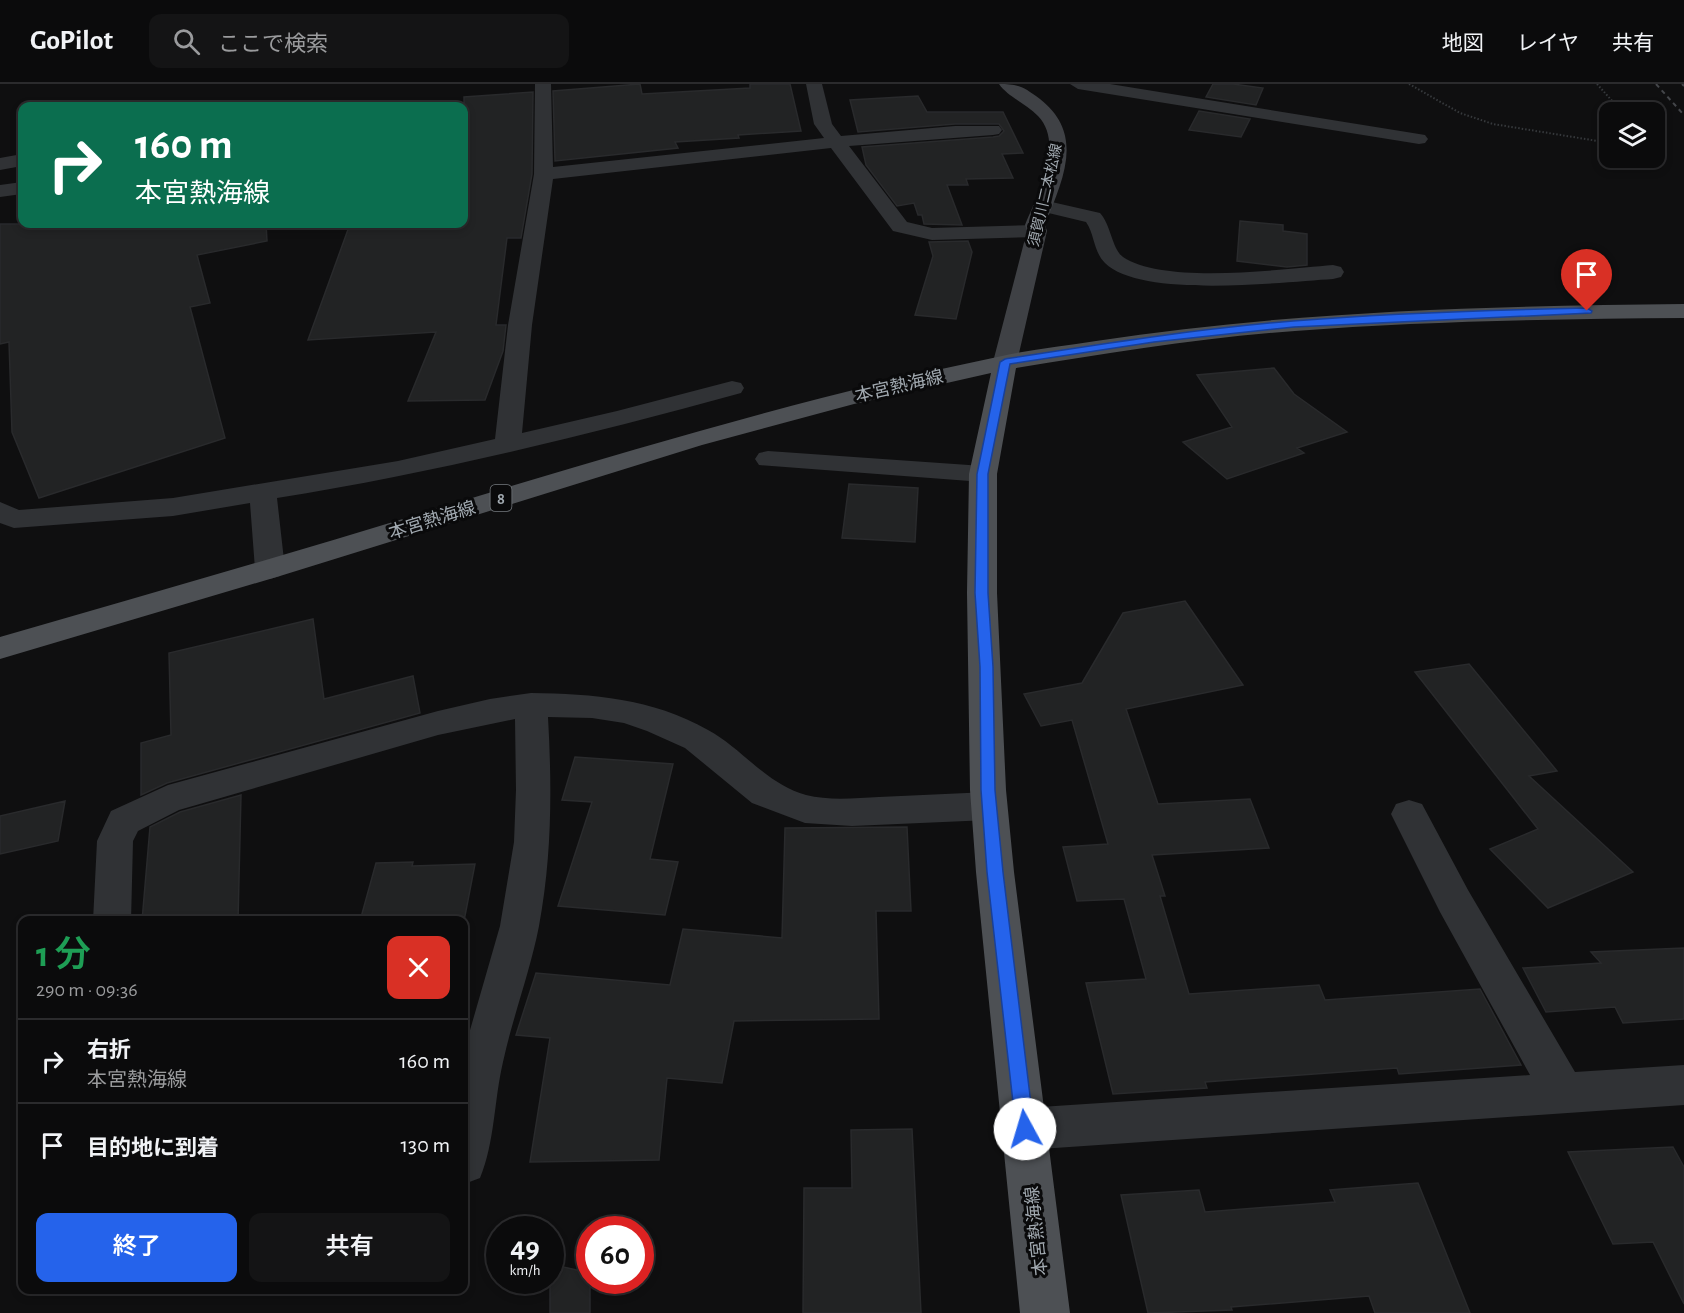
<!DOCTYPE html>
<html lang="ja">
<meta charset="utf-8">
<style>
body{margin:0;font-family:"Alegreya Sans","Noto Sans JP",sans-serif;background:#141415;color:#f1f3f6;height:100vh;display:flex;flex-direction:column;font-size:22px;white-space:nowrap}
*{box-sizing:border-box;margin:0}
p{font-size:20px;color:#9a9b9d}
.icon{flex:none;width:33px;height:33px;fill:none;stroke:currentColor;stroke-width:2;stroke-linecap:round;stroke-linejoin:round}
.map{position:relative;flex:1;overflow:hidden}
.sheet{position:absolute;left:18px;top:832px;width:450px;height:378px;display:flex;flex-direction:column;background:#0b0b0c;border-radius:12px;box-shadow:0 3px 9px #0003,0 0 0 2px #2b2b2d}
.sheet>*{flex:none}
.banner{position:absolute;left:18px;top:18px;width:450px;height:126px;border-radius:12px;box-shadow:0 3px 9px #0003,0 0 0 2px #2b2b2d;background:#0b6e4f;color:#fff;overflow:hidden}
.fabs{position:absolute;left:1599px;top:18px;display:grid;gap:12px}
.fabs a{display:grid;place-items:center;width:66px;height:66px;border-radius:12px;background:#0b0b0c;box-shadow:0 3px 9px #0003,0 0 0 2px #2b2b2d;font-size:30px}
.speed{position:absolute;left:486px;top:1132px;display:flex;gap:12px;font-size:30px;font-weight:700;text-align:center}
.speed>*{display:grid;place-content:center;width:78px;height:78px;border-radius:50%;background:#0b0b0c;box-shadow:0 3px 9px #0003,0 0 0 2px #2b2b2d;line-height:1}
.speed small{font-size:15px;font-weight:400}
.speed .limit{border:9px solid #d22;background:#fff;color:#111}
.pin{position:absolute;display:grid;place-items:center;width:51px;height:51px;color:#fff;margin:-62px -26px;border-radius:50% 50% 50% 0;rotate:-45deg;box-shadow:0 0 6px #0007}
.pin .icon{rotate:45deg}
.me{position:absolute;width:66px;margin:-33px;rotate:354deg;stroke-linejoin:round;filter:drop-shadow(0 0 4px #0008)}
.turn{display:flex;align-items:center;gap:21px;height:126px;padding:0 18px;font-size:27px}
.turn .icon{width:78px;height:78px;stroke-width:2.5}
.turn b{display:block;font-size:42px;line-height:51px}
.round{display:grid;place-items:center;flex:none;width:63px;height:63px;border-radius:12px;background:#141415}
.headline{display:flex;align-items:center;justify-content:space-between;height:102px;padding:0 18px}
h1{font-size:36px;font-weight:600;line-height:45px;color:#1e9e55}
.action{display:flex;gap:12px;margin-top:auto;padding:12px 18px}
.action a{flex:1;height:69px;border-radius:12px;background:#2563eb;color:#fff;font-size:24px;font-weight:600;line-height:69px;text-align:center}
.action a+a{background:#141415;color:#f1f3f6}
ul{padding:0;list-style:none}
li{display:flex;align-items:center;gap:18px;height:84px;padding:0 18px;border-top:2px solid #2b2b2d}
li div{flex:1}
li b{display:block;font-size:22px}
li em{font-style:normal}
header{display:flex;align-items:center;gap:36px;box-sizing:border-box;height:84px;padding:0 30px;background:#0b0b0c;border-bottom:2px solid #2b2b2d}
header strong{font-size:28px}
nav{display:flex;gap:33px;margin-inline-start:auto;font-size:21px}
.search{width:420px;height:54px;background:#141415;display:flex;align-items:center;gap:15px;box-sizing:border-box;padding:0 21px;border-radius:12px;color:#9a9b9d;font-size:22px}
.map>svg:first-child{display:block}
.building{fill:#222324;stroke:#292a2c;stroke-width:1.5}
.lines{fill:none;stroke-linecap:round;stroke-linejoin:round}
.path{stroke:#36393c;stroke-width:2;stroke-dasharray:1.5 2;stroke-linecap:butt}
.minor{fill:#303235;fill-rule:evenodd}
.secondary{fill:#3f4145;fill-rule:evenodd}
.primary{fill:#4d5054;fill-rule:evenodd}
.rail{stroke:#44464a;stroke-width:2;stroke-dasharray:4.5 4;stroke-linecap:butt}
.route{fill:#2563eb;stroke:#184099;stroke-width:1.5}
.labels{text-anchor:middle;stroke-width:6;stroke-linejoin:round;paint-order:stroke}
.far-street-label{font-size:15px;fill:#a1a9b0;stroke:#0a0a0b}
.shield{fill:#0a0a0b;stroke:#74797e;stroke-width:1.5}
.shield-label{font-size:16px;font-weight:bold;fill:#a1a9b0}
.street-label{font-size:18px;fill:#a1a9b0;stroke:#0a0a0b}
</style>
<header>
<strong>GoPilot</strong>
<div class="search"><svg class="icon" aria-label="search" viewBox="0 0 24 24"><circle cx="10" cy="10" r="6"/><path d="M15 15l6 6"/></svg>ここで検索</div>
<nav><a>地図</a><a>レイヤ</a><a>共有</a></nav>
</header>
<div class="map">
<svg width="1684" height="1229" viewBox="0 0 1684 1229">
<rect width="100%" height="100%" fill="#0f0f10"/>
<!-- building -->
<path class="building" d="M640,0l2,10 108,-6v-4h40l11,47 -63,4 1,3 -64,4 3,6 -123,13 -2,-70z
M1213,0h20l30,4 -7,17 -50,-8z
M533,8l-1,82 -11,64h-14l-11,87h10l-3,26 -18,49 -77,1 28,-69 -128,8 42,-116h114v-127z
M918,12l9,16h76l20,41 -21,1 11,24 -47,1 2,6h-21l15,40 -38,-1 -2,-9h-4l-4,-12 -17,3 -31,-41 -4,-18 131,-10 6,-1 5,-5 -5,-7h-44l-97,8 -8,-32z
M1199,27l51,8 -9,18 -52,-7z
M1240,137l43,4v6l24,3v31l-20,2 -50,-6z
M0,140h266l1,17 -70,14 13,48 -20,4 35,131 -186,60 -27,-66 -3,-90 -9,2z
M968,157l4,11 -16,67 -41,-4 18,-59 -4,-14z
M1274,284l20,26 53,38 -50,16 7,5 -77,26 -44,-37 49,-15 -35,-52z
M849,400l69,4 -3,54 -73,-4z
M1185,517l58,84 -117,24 32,95 92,-5 19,49 -117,7 13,41h-5l29,98 130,-9 6,15 155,-11 41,76 -122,9 -2,-6 -192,14 2,6 -94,6 -27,-111 60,-4 -22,-80 -47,2 -14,-54 45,-3 -36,-124 -31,6 -17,-32 58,-11 41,-70z
M313,535l11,80 89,-23 7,37 -253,70 -26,12v-52l30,-8 -2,-82z
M1469,580l88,107 -28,5 104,96 -85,36 -58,-59 48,-20 -123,-157z
M575,673l98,7 -23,95 28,3 -13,53 -107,-9 34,-104 -30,-2z
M241,711l-3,126h-96l8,-94 30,-15z
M65,717l-7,40 -58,13v-38z
M907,743l4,84h-35l3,108 -145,2 -12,62 -55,-5 -8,82 -129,2 20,-124 -34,-3 20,-62 134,12 13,-56 99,9 3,-110z
M413,778l-1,4 63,-2 -11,57h-104l16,-58z
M1684,864v71l-61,4 -8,-16 -69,5 -23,-44 78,-5 -10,-11z
M912,1045l9,184h-118l1,-125h48l-1,-58z
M1673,1063l11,20v137l-31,-62 -40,2 -45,-92z
M1418,1099l52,130h-95l-6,-17 -138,11 1,3 -84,3 -27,-118 78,-5 6,22 130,-10 -5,-12z
M550,1180l40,9v40h-40z"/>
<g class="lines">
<!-- path -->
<path class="path" d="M1409,0l51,29 33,11 117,19
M1597,0l25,28"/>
<!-- minor -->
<path class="minor" d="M535,0h16l2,83 271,-29 -10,-14 -8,-40h16l10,40 9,12 114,-10h44l3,4 -3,4 -6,1 -144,11 58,76 25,6 105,-3 7,2 3,4 -3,4 -7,2 -105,3 -39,-9 -62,-83 -278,31 -21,146 -10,108 95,-22 115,-30 9,2 3,5 -3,5c-153,42 -307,80 -464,105l8,71 -5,7 -10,3 -10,-3 -5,-7 -5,-66 -77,13 -159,12 -14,-5v-21l19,8 154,-12 225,-37 97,-22 13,-114 26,-151z
M1070,0h40l309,50 6,1 3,4 -3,4 -6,1 -341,-55z
M22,70v12l-22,4v-12z
M22,98v12l-22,3v-12z
M1043,116l57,13c11,12 12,36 23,44 41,28 160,12 210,8l8,2 3,5 -3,5 -8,2c-50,3 -192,20 -228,-16 -12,-12 -10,-28 -19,-41l-50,-12 -3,-4 3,-4z
M768,367l215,15 10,2 4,6 -4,6 -10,2 -224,-17 -4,-6 4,-6z
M531,609c63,1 120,5 177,37 35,19 58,54 98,65 23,6 51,3 73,2 37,-2 73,-3 110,-5l13,4 5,10 -5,10 -13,4 -137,6 -47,-3 -53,-20 -67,-55 -38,-17 -23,-8 -32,-5 -44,-1c4,71 4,139 -9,209 -9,46 -26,90 -36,136 -9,38 -8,80 -23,116l-16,6v-133l36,-125 14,-84 2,-52 -1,-71 -77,16 -259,75 -41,21 -5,10 -2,80h-38l4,-80 14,-30 57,-26 270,-74 52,-12z
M1409,716l13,4 46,86 107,182 109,-7v40l-659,45 -16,-6 -6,-15 6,-15 16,-6 505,-33 -90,-163 -49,-98 5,-10z"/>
<!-- secondary -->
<path class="secondary" d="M999,0c20,0 25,3 41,15 46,36 22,82 5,126l2,6 -30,131 -3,5 -9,2 -9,-2 -3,-5 34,-131 -2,-6c12,-30 40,-81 13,-109 -11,-12 -30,-19 -39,-32z"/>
<!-- primary -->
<path class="primary" d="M1684,220v14c-130,1 -260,3 -389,13 -94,7 -186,22 -279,37l-19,106v119l9,197 8,82 56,441h-50l-44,-441 -6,-82 -3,-197 2,-119 22,-101 -137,31 -152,41 -422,131 -280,83v-22c139,-40 278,-80 416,-122 194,-59 387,-118 586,-159 31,-7 63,-10 94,-15 195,-30 391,-35 588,-37z"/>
<!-- rail -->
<path class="rail" d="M1656,0l28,31
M1682,0l2,2"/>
</g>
<!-- route -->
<path class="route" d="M1587,224l5,3 -1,2 -297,14 -140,15 -144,22 -22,110v119l5,74 2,123 8,82 31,257 -3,6 -6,3 -7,-3 -2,-6 -29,-257 -6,-82 -1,-123 -5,-74 2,-119 23,-112 5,-3c96,-15 191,-30 288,-38 98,-8 196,-11 294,-13z"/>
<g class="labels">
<!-- far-street labels -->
<g class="far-street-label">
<text transform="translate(1045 111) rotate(-77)" y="5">須賀川二本松線</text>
</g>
<!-- shield labels -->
<rect class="shield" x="490.5" y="401" width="21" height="26" rx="4.5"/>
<g class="shield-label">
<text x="501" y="420">8</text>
</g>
<!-- street labels -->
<g class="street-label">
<text transform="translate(899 302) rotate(-13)" y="6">本宮熱海線</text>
<text transform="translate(432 436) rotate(-17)" y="6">本宮熱海線</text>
<text transform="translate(1036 1147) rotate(-96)" y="6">本宮熱海線</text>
</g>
</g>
</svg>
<div class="fabs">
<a><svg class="icon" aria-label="layers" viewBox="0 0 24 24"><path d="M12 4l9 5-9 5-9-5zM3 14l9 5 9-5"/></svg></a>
</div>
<div class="speed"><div>49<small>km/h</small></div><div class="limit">60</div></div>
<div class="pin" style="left:1587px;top:227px;background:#d93025"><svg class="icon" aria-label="arrive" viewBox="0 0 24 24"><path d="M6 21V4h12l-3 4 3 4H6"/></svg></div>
<svg class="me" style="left:1025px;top:1045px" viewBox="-20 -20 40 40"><circle r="19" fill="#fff"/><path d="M0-13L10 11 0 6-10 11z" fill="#2563eb"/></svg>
<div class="banner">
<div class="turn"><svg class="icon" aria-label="right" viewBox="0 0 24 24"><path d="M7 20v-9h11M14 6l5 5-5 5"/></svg><div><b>160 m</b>本宮熱海線</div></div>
</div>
<section class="sheet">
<div class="headline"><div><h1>1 分</h1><p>290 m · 09:36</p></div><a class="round" style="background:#d93025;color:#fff"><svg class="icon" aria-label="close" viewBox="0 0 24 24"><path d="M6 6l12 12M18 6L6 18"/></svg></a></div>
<ul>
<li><svg class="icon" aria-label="right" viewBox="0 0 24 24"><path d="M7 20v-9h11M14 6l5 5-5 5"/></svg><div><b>右折</b><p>本宮熱海線</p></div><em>160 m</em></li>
<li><svg class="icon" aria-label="arrive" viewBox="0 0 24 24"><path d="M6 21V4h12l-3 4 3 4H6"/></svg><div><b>目的地に到着</b></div><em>130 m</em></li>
</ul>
<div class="action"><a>終了</a><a>共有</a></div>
</section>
</div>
